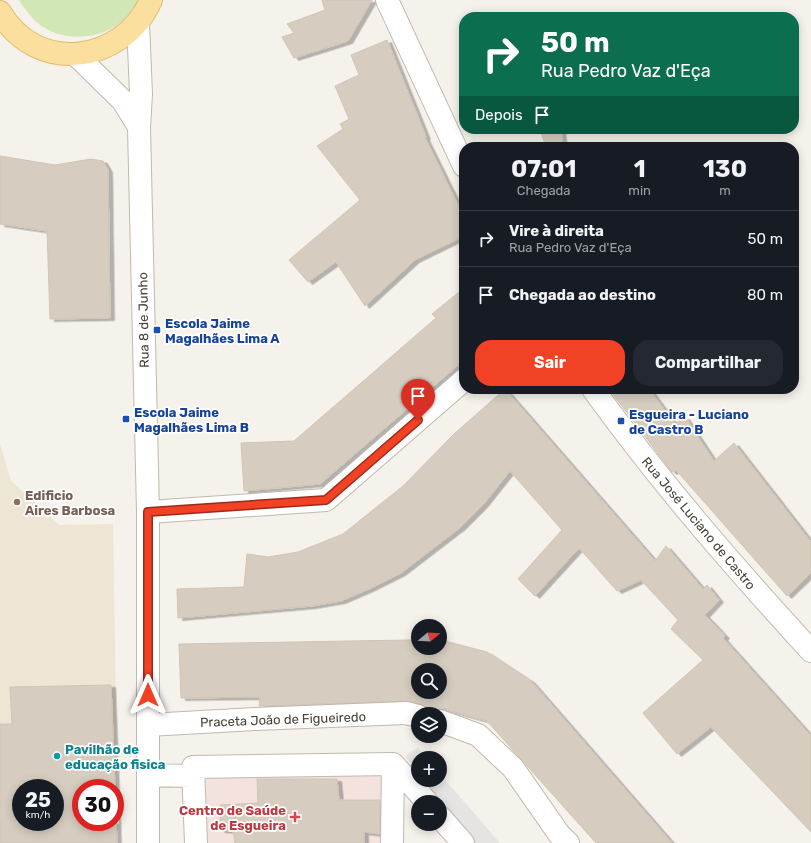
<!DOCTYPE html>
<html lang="pt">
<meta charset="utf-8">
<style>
body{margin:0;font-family:Rubik,sans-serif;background:#242831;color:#f1f3f6;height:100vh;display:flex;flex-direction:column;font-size:15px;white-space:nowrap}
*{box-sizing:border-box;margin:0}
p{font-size:13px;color:#9ea1a6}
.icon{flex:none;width:22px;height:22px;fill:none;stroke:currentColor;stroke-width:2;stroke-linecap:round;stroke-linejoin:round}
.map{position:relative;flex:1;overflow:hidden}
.details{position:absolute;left:459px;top:142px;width:340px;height:252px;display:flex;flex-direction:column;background:#171b24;border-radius:16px;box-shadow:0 2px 10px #0003}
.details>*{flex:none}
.banner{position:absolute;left:459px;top:12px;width:340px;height:122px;border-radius:16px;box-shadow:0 2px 10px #0003;background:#0b6e4f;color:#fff;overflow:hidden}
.needle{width:26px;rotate:72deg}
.buttons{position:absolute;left:411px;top:619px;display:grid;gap:8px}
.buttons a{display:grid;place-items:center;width:36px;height:36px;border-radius:50%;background:#171b24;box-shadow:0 2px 10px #0003;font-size:20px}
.speed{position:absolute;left:12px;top:779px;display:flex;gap:8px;font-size:20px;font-weight:700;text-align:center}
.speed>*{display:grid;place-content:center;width:52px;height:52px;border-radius:50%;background:#171b24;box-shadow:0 2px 10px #0003;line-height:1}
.speed small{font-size:10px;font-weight:400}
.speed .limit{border:6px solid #d22;background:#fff;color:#111}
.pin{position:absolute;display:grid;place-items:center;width:34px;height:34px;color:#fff;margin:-41px -17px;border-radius:50% 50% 50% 0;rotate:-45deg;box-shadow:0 0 4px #0007}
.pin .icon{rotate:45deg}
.me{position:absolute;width:44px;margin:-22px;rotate:0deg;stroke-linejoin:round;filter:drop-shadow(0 0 3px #0008)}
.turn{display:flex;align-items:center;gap:14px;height:84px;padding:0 16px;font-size:18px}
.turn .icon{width:52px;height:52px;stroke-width:2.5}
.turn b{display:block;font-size:28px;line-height:34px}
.then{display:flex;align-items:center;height:38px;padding:0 16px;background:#0003;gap:8px;font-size:15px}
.eta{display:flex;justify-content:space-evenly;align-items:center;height:68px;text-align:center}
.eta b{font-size:24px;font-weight:700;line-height:28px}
.action{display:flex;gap:8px;margin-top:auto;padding:8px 16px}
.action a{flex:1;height:46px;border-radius:16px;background:#f14225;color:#fff;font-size:16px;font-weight:700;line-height:46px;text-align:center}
.action a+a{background:#242831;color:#f1f3f6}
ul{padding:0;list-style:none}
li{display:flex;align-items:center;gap:12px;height:56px;padding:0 16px;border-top:1px solid #363941}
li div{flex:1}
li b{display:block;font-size:15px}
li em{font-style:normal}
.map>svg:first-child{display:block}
.education{fill:#ede6d5;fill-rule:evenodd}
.medical{fill:#f4e2df}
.green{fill:#d1e7b5}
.parking{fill:#e6e4e2}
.building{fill:#d6cdc0;stroke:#d0c5b4;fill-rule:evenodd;filter:url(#shadow)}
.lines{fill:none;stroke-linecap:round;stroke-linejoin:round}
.minor-casing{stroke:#c0b9ad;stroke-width:24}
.major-casing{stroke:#e0bc6d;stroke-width:24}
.minor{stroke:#fff;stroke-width:22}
.major{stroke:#fadf9e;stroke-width:22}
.route-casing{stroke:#9d2b18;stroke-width:10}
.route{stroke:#f14225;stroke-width:7}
.transit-dot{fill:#1a4fb4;stroke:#fff;stroke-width:1.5}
.education-dot{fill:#8d6e63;stroke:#fff;stroke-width:1.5}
.culture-dot{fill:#0f9aa8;stroke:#fff;stroke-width:1.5}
.health-dot{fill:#e0444e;stroke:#fff;stroke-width:1.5}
.labels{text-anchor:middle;stroke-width:3.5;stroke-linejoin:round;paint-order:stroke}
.street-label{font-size:13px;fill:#494239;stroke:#fff}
.transit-label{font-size:13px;font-weight:bold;fill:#164399;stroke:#fff;text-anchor:start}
.education-label{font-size:13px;font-weight:bold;fill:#785e54;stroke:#fff;text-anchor:start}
.culture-label{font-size:13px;font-weight:bold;fill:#0d838f;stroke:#fff;text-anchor:start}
.health-label{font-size:13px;font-weight:bold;fill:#be3a42;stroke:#fff;text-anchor:end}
</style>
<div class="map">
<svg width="811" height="843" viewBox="0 0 811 843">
<defs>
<filter id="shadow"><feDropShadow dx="4.5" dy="2.5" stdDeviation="0" flood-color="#0004"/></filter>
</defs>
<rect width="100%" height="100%" fill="#f5f1eb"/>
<!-- education -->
<path class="education" d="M0,444l11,37 48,44 54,-1 5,319h-118zM21,788h34v34h-34zM81,788h34v34h-34z"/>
<!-- medical -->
<path class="medical" d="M382,773l2,70h-177l-1,-69z"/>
<!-- green -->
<path class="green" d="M19,0h120c-5,6 -8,12 -13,17 -20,22 -58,26 -83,10 -10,-7 -17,-16 -24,-27z"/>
<!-- parking -->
<path class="parking" d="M418,747l8,11h-8v15l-13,-17z
M440,774l60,69h-27l-49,-63h16z"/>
<!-- building -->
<path class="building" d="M322,0h50l-24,41 -54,17 -12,-21 12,-4 -7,-9 38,-14z
M387,40l39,97 -1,1 39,79v19l-49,24 -50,46 -29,-44 -28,20 -19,-22 71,-60 -43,-54 26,-17 -3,-5 9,-5 -14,-33 24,-11 -8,-20z
M540,129h21l2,18h-17z
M0,156l55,9 36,-6 12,2 5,9 2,148 -60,1 -3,-88 -47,-7z
M464,288v72l-144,124 -76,7 -3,-48 53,-2 142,-123 -4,-4z
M505,389l150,172 11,-15 37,43 4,-4 12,15 -14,15 20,21 -2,2 88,98v96l-100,-105 -34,27 -34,-41 60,-53 -32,-31 7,-9 -37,-40 -24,11 -38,-43 -44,48 -17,-17 44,-49 -52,-59 -27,34 -22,22 -60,46 -32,16 -28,12 -29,5 -134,12 -1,-29 67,-2 3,-33 21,3 30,-5 45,-18 60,-48 51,-52z
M609,389h40l26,35 10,-7 29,44 20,-18 77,99v31l-24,23 -111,-126 -4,2z
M408,640h10v8h22v-7l9,1 38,10 44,29 141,162h-76l-109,-122 -43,-12 -15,2 -8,-7 -15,-3 -147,5 1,-9 -79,1 -2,-54zM418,670h22v22h-22z
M111,685l4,103h-34v34h34v-32l2,53h-117v-119h12l-2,-37zM21,788h34v34h-34z
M257,779h80l2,21h41v34l-16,-2v11h-129l-2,-12 -13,-1v-25l38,-2z"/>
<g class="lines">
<defs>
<path id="minor" d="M387,0l77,166
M138,23l3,71 -2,33 9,385v331
M75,54l48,47 16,26
M593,389c67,93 141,178 218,262
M148,512l178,-12 138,-120
M440,721l38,14 35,33 46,66 9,9
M148,725l107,-6 151,-6 12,3
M148,775l44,1
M440,817l23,26
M196,843l-3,-76 200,-3 34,38
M392,843l1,-79"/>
<path id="major" d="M0,12c36,63 123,52 151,-12"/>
</defs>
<!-- minor casing -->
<use href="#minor" class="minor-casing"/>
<!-- major casing -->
<use href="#major" class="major-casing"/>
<!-- minor -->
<use href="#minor" class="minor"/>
<!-- major -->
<use href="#major" class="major"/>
</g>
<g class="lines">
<defs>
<path id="route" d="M148,695v-183l178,-12 92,-80"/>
</defs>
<!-- route casing -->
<use href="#route" class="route-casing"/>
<!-- route -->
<use href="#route" class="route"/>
</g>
<!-- markers -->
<g class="transit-dot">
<rect x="153" y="326" width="8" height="8" rx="2"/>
<rect x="122" y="415" width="8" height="8" rx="2"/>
<rect x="617" y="417" width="8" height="8" rx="2"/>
</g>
<circle class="education-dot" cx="17" cy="502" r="4"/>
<circle class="culture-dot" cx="57" cy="756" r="4"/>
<path class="health-dot" d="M293 811h4v4h4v4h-4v4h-4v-4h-4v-4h4z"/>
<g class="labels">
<!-- street labels -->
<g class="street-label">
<text transform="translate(143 320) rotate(-91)" y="5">Rua 8 de Junho</text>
<text transform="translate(699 523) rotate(50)" y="5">Rua José Luciano de Castro</text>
<text transform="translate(283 719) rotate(-2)" y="5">Praceta João de Figueiredo</text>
</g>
<!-- transit labels -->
<g class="transit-label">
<text x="165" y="328">Escola Jaime<tspan x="165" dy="15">Magalhães Lima A</tspan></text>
<text x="134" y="417">Escola Jaime<tspan x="134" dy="15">Magalhães Lima B</tspan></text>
<text x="629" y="419">Esgueira - Luciano<tspan x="629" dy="15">de Castro B</tspan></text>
</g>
<!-- education labels -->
<g class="education-label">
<text x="25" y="500">Edificio<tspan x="25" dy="15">Aires Barbosa</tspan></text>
</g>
<!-- culture labels -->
<g class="culture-label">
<text x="65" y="754">Pavilhão de<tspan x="65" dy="15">educação fisica</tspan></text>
</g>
<!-- health labels -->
<g class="health-label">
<text x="286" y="815">Centro de Saúde<tspan x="286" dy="15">de Esgueira</tspan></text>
</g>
</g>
</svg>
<div class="buttons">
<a><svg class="needle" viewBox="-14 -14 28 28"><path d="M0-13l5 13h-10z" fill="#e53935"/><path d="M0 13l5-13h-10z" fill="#9ea1a6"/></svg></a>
<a><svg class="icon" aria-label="search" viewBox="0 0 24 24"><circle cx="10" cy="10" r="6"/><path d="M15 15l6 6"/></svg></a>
<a><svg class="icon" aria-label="layers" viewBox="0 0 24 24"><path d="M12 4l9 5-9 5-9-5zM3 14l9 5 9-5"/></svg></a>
<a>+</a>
<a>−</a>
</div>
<div class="speed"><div>25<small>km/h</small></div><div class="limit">30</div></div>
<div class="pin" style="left:418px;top:420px;background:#d93025"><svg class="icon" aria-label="arrive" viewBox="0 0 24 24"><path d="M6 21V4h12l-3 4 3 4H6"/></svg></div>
<svg class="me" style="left:148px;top:695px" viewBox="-20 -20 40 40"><path d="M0-17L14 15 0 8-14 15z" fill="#f14225" stroke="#fff" stroke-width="4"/></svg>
<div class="banner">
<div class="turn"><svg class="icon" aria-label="right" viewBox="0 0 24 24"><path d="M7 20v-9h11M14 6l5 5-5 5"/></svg><div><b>50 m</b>Rua Pedro Vaz d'Eça</div></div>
<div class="then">Depois<svg class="icon" aria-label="arrive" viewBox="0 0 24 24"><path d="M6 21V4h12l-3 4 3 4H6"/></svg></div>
</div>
<section class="details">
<div class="eta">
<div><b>07:01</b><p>Chegada</p></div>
<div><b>1</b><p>min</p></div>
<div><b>130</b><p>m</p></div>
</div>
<ul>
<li><svg class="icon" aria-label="right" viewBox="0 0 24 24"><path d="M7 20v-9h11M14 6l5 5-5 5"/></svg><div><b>Vire à direita</b><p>Rua Pedro Vaz d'Eça</p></div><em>50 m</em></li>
<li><svg class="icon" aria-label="arrive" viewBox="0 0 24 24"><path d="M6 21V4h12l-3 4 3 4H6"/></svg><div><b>Chegada ao destino</b></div><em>80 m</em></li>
</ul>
<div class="action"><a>Sair</a><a>Compartilhar</a></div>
</section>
</div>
